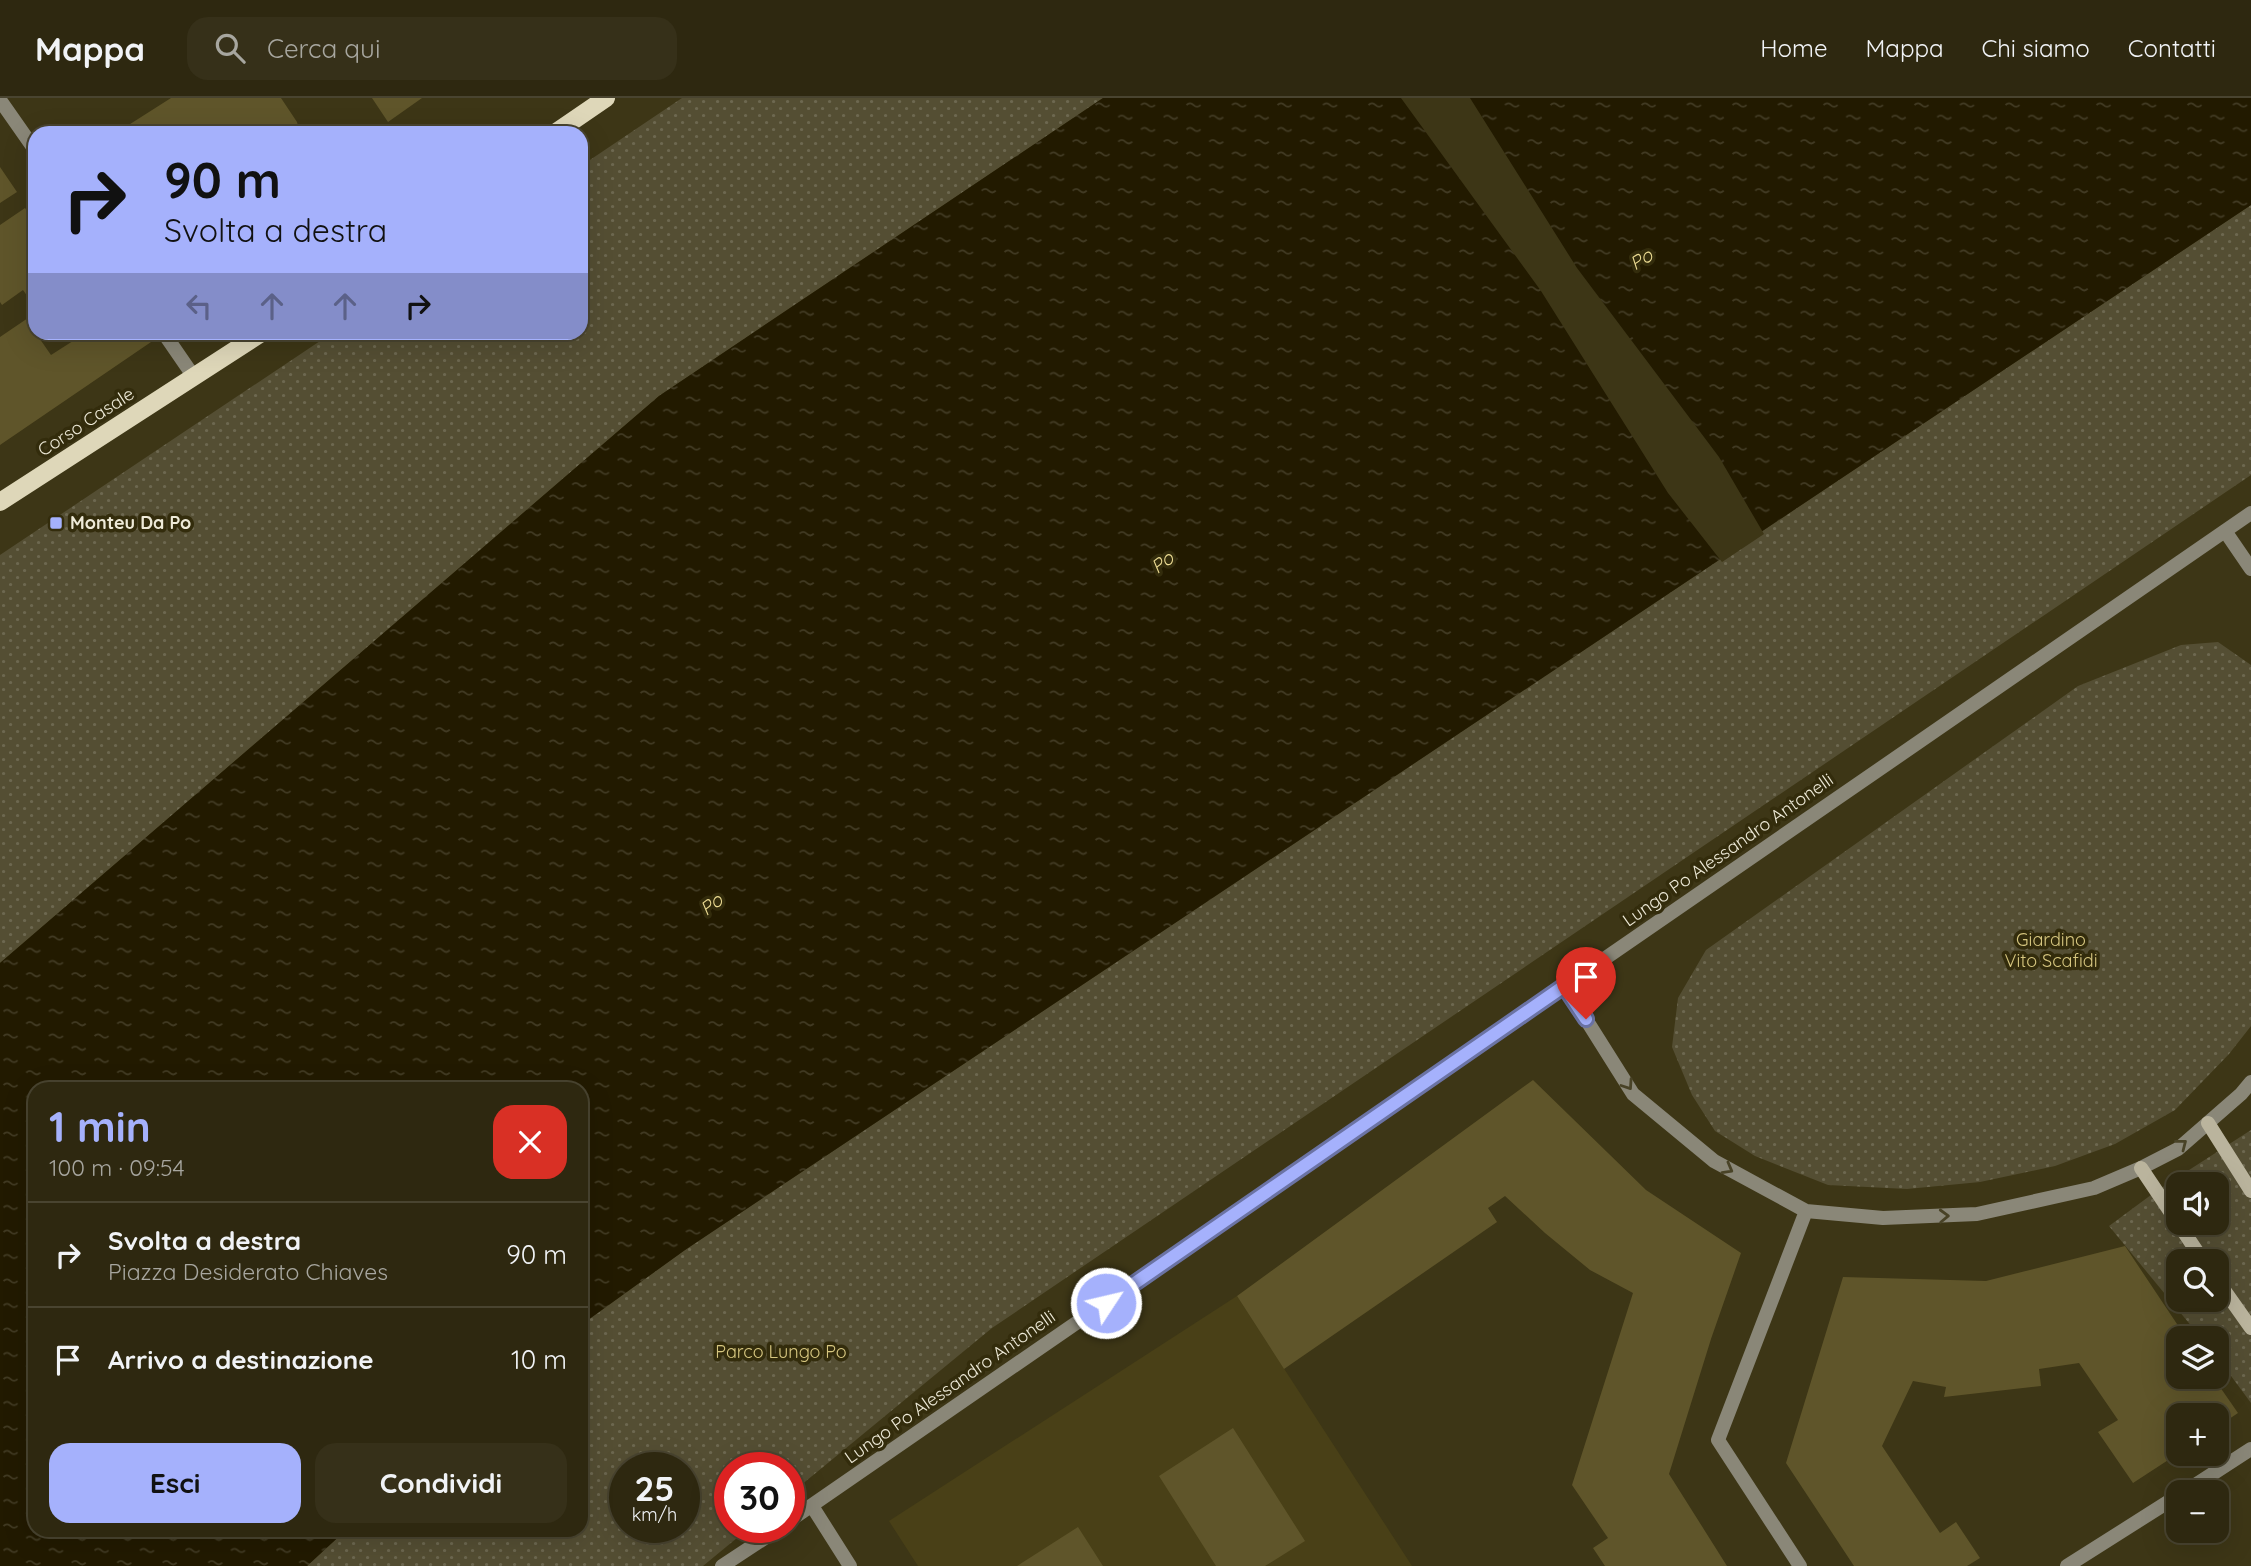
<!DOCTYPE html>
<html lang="it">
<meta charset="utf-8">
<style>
body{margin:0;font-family:Quicksand,sans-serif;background:#363019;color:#f1f3f6;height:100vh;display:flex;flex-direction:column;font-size:26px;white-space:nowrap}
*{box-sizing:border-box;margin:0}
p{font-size:23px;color:#a7a69f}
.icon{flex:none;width:38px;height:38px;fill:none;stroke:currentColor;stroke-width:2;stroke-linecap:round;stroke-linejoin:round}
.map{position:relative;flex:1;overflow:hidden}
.details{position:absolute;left:28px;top:984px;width:560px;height:455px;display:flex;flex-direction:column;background:#2e2810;border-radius:21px;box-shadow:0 7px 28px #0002,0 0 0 2px #494430}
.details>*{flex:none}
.hud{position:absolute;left:28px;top:28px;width:560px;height:214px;border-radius:21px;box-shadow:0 7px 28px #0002,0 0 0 2px #494430;background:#a5b1fc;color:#111;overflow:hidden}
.fabs{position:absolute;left:2166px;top:1074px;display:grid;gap:14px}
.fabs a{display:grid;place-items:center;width:63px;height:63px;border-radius:14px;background:#2e2810;box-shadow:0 7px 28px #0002,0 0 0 2px #494430;font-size:35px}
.speed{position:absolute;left:609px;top:1354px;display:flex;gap:14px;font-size:35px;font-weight:700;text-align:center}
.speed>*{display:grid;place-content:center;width:91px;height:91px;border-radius:50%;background:#2e2810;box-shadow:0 7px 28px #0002,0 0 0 2px #494430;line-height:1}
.speed small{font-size:18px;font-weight:400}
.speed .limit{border:10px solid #d22;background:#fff;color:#111}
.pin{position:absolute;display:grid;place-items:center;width:60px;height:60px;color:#fff;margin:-72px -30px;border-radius:50% 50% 50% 0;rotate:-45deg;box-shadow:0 0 7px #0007}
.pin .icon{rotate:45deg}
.me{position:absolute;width:77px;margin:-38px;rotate:55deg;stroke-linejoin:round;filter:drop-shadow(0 0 5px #0008)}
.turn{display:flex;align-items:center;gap:24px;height:147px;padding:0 21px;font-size:32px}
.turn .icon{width:91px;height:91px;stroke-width:2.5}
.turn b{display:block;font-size:49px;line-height:60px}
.lanes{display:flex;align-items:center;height:66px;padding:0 21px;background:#0003;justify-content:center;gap:35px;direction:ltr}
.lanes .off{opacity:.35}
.round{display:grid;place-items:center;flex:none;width:74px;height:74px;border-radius:21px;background:#363019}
.overview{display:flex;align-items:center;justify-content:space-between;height:119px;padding:0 21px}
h1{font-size:42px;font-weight:700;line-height:52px;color:#a5b1fc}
.primary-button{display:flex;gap:14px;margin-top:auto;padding:14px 21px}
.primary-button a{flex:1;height:80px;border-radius:21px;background:#a5b1fc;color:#111;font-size:28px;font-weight:700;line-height:80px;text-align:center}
.primary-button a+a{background:#363019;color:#f1f3f6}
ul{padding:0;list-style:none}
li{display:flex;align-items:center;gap:21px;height:105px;padding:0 21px;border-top:2px solid #494430}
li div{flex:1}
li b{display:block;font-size:26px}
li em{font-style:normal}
header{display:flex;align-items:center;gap:42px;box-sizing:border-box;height:98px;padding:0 35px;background:#2e2810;border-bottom:2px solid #494430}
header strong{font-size:33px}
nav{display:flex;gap:38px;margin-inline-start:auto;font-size:24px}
.search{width:490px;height:63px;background:#363019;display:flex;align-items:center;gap:18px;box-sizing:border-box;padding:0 24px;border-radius:21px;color:#a7a69f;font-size:26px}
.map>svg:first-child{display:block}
.built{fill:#494017}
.grass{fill:url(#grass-dots);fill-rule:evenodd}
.water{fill:url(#water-ripples)}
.pier{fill:#3d3616}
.building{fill:#5f552a}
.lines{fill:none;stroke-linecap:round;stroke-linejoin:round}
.street{stroke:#8a8778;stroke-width:14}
.secondary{stroke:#bab49d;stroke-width:14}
.primary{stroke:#ded7b9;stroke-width:18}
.oneway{stroke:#494327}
.route-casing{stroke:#6b73a4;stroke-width:18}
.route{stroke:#a5b1fc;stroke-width:12}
.poi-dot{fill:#a5b1fc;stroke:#332c0c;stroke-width:2.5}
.labels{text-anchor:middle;stroke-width:7;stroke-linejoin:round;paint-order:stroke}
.street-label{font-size:18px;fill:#eeead8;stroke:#332c0c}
.poi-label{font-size:18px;font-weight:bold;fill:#eeead8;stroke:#332c0c;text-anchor:start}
.park-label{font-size:18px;fill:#d7c780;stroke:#332c0c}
.water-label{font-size:19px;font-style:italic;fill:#ecdb93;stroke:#332c0c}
</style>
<header>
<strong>Mappa</strong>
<div class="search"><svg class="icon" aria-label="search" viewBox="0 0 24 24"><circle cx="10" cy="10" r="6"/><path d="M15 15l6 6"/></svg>Cerca qui</div>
<nav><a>Home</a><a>Mappa</a><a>Chi siamo</a><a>Contatti</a></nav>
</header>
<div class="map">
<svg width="2251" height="1468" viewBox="0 0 2251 1468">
<defs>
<pattern id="grass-dots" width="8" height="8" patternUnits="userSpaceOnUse" patternTransform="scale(1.75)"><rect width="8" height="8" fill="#544e33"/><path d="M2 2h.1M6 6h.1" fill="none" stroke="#6d6850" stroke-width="1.8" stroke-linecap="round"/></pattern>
<pattern id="water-ripples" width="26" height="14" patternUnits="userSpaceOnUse" patternTransform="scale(1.75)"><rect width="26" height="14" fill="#221a00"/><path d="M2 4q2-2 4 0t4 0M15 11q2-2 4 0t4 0" fill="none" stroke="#423b24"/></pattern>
</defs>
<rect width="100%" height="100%" fill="#3d3616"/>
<!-- built -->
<path class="built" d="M1237,1198l175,270h-494l-29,-45z"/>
<!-- grass -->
<path class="grass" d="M682,0h421l-444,298 -659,567v-408l332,-222 249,-1v-166z
M2251,107v270l-1259,853 -203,167v-27h-59v60h19l-46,38h-396l39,-36h235v-205l104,-75zM625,1370h59v60h-59z
M2218,544l33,23v361l-22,28 -54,56 -60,34 -60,22 -75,16 -73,7 -79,-4 -73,-29 -40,-25 -23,-36 -20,-48 6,-49 28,-48 372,-264 103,-41z
M2251,1032v273l-34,-46v-18h-15l-93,-113 46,-34zM2179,1087h38v38h-38zM2179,1164h38v38h-38z"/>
<!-- water -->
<path class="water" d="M1103,0h1148v107l-1566,1045 -104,75v-237h-546v442h311l-39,36h-307v-603l659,-567z"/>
<!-- pier -->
<path class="pier" d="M1401,0h69l107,170 142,189 45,77 -42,28 -54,-69 -127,-202z"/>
<!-- building -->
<path class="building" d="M171,0h110l16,24 3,11h-184z
M372,0h50l-34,24z
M0,69l17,25 -17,11z
M25,110l10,14v85l-12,-17 -21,15 -2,-3v-77z
M28,220l7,14 16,23 36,-23h61l6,8 -154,105v-108z
M1533,982l113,110 95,63 -30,86 -42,135 58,92h-122l-12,-18 15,-10 -36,-53 61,-192 -43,-23 -45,-37 -40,-37 -17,12 9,14 -213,147 -47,-73z
M2125,1148l62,93h-8v38h34l25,36 -21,14v-11h-38v37l-46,30 -35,-51 20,-12 -39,-57 -40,6 2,17 -97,11 2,-10 -33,-6 -31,65 58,87 16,-11 24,36 -13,8h-113l-68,-103 57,-186 143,4z
M1233,1330l72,113 -40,25h-49l-57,-90z
M1078,1429l25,39h-86z"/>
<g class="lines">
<!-- street -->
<path class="street" d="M0,2l35,50
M163,234l31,45
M2225,433l26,38
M1565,888l68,108 81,67 92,50 77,7 94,-4 117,-26 47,-20 37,-19 63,-55 10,-12
M2183,1395l68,-44
M812,1408l38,60
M789,1423l1462,-1008
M722,1468l58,-38
M1800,1468l-82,-126 88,-229
M2067,1468l112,-71"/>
<!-- secondary -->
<path class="secondary" d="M2208,1025l43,68
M2141,1070l63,94
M2217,1182l34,48"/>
<!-- primary -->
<path class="primary" d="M555,35l51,-35
M0,404l263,-170"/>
</g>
<!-- one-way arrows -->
<defs><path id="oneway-chevron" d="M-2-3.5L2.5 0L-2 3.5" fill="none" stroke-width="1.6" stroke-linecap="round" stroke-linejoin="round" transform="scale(1.75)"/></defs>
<g class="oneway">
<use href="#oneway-chevron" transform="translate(1628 987) rotate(56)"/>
<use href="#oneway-chevron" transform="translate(2182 1046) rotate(-38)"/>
<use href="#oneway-chevron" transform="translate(1728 1071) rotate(29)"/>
<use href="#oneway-chevron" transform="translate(1944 1118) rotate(-2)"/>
</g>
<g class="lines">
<defs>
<path id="route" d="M1106,1205l458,-317 22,33"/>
</defs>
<!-- route casing -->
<use href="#route" class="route-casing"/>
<!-- route -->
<use href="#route" class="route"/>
</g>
<!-- markers -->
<rect class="poi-dot" x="49" y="418" width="14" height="14" rx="3.5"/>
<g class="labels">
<!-- street labels -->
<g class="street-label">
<text transform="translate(86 324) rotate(-33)" y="6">Corso Casale</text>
<text transform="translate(1728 752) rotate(-35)" y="6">Lungo Po Alessandro Antonelli</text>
<text transform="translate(950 1289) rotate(-35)" y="6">Lungo Po Alessandro Antonelli</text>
</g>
<!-- poi labels -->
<g class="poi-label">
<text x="70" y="431">Monteu Da Po</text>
</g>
<!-- park labels -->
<g class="park-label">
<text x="2051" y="848">Giardino<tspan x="2051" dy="21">Vito Scafidi</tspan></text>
<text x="781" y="1260">Parco Lungo Po</text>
</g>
<!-- water labels -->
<g class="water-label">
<text transform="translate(1641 161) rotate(-32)" y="7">Po</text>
<text transform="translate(1162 464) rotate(-37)" y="7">Po</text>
<text transform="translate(711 806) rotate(-37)" y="7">Po</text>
</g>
</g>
</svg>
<div class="fabs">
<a><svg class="icon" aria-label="sound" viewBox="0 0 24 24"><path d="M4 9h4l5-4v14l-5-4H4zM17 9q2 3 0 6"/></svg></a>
<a><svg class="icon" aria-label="search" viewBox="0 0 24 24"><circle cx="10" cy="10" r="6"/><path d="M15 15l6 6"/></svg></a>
<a><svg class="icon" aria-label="layers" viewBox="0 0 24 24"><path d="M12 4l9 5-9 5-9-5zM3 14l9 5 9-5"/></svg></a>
<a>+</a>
<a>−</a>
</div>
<div class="speed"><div>25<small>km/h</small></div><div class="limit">30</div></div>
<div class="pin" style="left:1586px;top:921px;background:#d93025"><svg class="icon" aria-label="arrive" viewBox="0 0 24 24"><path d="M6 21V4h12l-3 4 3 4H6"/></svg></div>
<svg class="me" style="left:1106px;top:1205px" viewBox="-20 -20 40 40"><circle r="17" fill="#a5b1fc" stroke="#fff" stroke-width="3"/><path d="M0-11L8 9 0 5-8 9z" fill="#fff"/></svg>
<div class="hud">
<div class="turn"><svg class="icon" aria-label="right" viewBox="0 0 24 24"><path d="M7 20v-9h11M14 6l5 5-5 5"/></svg><div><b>90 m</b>Svolta a destra</div></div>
<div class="lanes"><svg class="icon off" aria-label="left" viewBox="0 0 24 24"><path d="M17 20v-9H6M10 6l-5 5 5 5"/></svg><svg class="icon off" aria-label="ahead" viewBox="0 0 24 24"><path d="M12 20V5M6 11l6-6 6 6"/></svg><svg class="icon off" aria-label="ahead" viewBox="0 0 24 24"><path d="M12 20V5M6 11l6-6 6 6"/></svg><svg class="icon" aria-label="right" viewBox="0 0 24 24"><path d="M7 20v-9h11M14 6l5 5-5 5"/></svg></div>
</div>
<section class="details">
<div class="overview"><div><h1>1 min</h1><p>100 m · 09:54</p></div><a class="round" style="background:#d93025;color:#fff"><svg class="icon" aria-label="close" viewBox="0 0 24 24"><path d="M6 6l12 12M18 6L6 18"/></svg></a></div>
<ul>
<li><svg class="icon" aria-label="right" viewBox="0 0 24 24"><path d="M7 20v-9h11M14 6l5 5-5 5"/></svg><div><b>Svolta a destra</b><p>Piazza Desiderato Chiaves</p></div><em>90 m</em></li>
<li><svg class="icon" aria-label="arrive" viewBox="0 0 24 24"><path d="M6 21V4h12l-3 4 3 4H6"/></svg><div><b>Arrivo a destinazione</b></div><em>10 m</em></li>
</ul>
<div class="primary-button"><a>Esci</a><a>Condividi</a></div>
</section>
</div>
